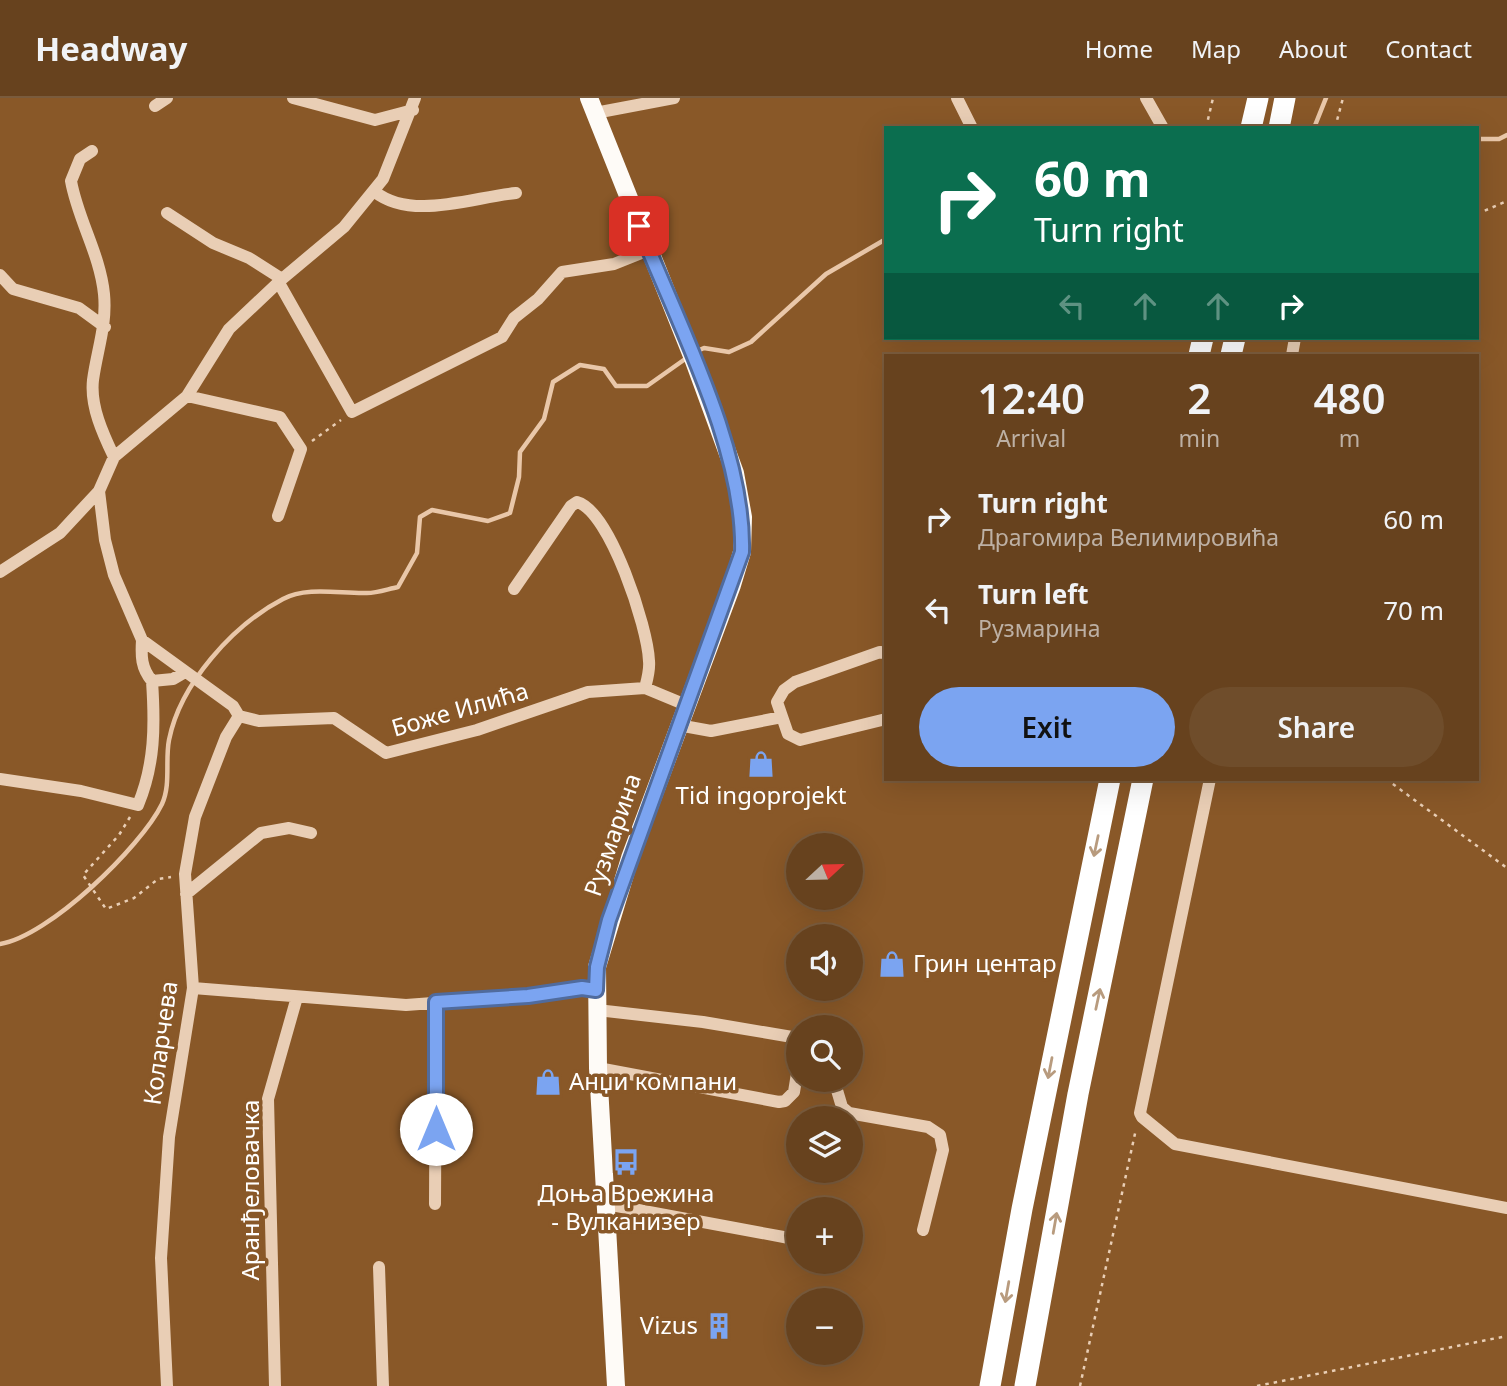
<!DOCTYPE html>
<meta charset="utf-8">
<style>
body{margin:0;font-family:"Noto Sans",sans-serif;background:#6f4d2b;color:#f1f3f6;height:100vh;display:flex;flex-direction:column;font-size:26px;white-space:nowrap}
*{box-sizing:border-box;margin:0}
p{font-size:23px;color:#bdb0a4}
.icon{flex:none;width:38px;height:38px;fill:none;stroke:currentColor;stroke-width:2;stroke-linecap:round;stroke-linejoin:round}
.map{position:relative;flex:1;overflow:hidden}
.side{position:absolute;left:884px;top:256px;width:595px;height:427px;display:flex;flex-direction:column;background:#67421e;border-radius:0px;box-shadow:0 7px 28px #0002,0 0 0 2px #7a5b3c}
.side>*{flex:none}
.guide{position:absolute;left:884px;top:28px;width:595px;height:214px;border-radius:0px;box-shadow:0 7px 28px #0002,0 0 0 2px #7a5b3c;background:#0b6e4f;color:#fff;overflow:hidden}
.needle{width:46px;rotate:68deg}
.buttons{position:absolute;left:786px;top:735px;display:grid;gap:14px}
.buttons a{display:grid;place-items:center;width:77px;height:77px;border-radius:50%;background:#67421e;box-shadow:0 7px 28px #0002,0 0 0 2px #7a5b3c;font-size:35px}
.pin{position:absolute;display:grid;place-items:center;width:60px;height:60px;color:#fff;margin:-30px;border-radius:14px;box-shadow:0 4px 10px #0006}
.me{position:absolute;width:77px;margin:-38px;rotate:0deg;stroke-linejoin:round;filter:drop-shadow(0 0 5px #0008)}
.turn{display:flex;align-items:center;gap:24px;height:147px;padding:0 35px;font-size:32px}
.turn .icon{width:91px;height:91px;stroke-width:2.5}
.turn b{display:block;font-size:49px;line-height:60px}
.lanes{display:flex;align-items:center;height:66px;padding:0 35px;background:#0003;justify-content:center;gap:35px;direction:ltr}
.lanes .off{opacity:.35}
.eta{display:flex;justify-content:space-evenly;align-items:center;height:119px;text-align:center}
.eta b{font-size:42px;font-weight:600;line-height:49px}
.cta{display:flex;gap:14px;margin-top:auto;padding:14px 35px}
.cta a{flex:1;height:80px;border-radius:42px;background:#7ba4f1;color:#111;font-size:28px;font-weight:600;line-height:80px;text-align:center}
.cta a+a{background:#6f4d2b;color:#f1f3f6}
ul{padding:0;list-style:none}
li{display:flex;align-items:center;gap:21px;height:91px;padding:0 35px}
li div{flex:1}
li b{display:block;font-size:26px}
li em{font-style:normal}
header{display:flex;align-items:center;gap:42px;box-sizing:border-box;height:98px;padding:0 35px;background:#67421e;border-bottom:2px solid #7a5b3c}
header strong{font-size:33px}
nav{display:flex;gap:38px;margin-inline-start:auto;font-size:24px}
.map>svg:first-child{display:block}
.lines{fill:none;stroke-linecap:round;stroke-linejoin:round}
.stream{stroke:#e9c7a9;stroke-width:4.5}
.path{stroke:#e9ceb5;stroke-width:2.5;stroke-dasharray:3.5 5;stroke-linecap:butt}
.minor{stroke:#e9ceb5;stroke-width:12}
.major{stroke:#fefbf7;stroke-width:18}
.highway{stroke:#fff;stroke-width:21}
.oneway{stroke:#b89b7e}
.route-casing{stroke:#506b9d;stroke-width:18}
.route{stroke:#7ba4f1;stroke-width:12}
.labels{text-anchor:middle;stroke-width:7;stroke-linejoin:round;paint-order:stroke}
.street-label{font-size:24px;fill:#fff;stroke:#895828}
.poi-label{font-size:24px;fill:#fff;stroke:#895828}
</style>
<header>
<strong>Headway</strong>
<nav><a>Home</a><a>Map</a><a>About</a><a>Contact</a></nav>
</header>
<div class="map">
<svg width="1507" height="1288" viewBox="0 0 1507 1288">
<rect width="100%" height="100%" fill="#895828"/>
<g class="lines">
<!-- stream -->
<path class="stream" d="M1314,30l12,-30
M1477,41h22l8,-4
M695,254l9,-4 25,4 22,-10 75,-68 60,-35
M0,846c48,-7 141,-97 162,-140 9,-19 3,-44 7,-64 11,-56 64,-115 114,-141 24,-13 58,-5 84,-6 10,0 21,-4 31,-6l19,-34 3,-36 12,-7 56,11 22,-8 9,-36 1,-25 24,-33 9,-37 27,-17 24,4 12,17h31l41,-29"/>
<!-- path -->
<path class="path" d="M1206,30l7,-30
M1335,30l8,-30
M1477,116l30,-13
M312,343l29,-21
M1386,681l121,89
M130,719l-11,18 -36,40 23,34 28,-11 24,-19 13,-2
M1080,1288l56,-257
M1257,1288l250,-50"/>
<!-- minor -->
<path class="minor" d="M293,0l82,22 38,-10
M957,0l15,30
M1146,0l17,30
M155,8l12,-8
M595,15l79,-15
M92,53l-12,8 -9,22c7,39 29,73 33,113 3,31 -7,56 -11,86 -3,26 10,54 21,77
M375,94c37,29 98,5 141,1
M167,115l46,30 36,15 33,21
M0,177l13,14 66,19 26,19
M279,185l73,129 150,-75 12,-19 24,-19 24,-27 52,-8 35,-14
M1292,257l3,-17
M187,298l93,21 21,32 -23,67
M99,393l6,49 9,35 28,65 91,66 6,10 20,5 75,-3 52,35 91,-23 111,-38 57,-4 41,17
M0,474l60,-39 39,-42 15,-34 73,-61 42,-67 53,-50 62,-52 39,-48 32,-81
M514,491l57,-83 6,-4c33,9 71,126 72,159 1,9 -2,19 -4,27
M142,542c-1,16 -1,28 10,41l21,-2 12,-7
M886,555l-6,-1 -85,30 -11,8 -7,12 11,32 12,6 86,-21
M678,627l33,6 71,-14
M0,681l81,12 57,14c17,-41 17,-80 14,-124
M1210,681l-70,334 2,4 33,27 332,64
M186,796l75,-61 28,-5 22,5
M193,890l213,17 122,-9 54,-8 14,2
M597,912l106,12 95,16
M598,970l181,34 6,-1 9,-9 4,-25
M834,982l8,27 7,6 79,14 12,8 3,15 -20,80
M435,1106l1,-202
M606,1106l183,34
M379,1169l4,119
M167,1288l-6,-128 8,-121 24,-149 -8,-114 10,-57 31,-80 13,-21
M275,1288l-7,-287 29,-102"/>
<!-- major -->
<path class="major" d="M589,0l105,263 41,112 8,44 -1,35 -10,33 -102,273 -33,109 1,101 18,318"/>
<!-- highway -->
<path class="highway" d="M1251,30l7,-30
M1279,30l6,-30
M1199,257l4,-17
M1231,257l4,-17
M990,1288l32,-177 88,-430
M1025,1288l53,-292 65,-315"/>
</g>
<!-- one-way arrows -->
<defs><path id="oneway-shaft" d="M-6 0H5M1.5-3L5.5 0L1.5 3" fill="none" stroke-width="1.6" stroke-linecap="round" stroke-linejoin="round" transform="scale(1.75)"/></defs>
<g class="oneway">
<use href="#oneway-shaft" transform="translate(1096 748) rotate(102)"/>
<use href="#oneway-shaft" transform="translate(1098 901) rotate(-78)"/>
<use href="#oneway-shaft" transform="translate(1050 970) rotate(101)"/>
<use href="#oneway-shaft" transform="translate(1055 1125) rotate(-80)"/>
<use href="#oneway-shaft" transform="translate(1007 1194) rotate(100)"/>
</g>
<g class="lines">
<defs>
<path id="route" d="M436,1031v-127l92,-6 54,-8 14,2 1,-23 12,-47 133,-368c3,-103 -65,-230 -103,-326"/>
</defs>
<!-- route casing -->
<use href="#route" class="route-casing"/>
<!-- route -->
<use href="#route" class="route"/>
</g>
<!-- icons -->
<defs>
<symbol id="shop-bare" viewBox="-9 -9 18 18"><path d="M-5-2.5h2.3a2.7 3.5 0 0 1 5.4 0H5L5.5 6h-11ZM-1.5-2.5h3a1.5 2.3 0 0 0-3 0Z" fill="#7ba4f1" stroke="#895828" stroke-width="2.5" paint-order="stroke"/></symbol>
<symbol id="bus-bare" viewBox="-9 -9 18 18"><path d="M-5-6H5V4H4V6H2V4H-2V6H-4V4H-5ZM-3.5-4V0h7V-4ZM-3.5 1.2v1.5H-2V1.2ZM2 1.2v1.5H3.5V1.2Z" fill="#7ba4f1" stroke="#895828" stroke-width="2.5" paint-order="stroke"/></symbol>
<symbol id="building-bare" viewBox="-9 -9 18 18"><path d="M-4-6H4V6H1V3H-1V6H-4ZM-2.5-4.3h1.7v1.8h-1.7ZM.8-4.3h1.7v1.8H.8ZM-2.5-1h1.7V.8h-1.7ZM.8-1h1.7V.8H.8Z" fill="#7ba4f1" stroke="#895828" stroke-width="2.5" paint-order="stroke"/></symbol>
</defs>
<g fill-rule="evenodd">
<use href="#shop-bare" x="742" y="647" width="38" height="38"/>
<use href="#shop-bare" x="873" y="847" width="38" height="38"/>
<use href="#shop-bare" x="529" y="965" width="38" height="38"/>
<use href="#bus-bare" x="607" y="1045" width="38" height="38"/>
<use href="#building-bare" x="700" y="1209" width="38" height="38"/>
</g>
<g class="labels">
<!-- street labels -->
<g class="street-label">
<text transform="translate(460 612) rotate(-16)" y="8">Боже Илића</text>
<text transform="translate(613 737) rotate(-71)" y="8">Рузмарина</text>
<text transform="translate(161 945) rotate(-82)" y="8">Коларчева</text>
<text transform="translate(251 1092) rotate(-90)" y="8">Аранђеловачка</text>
</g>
<!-- poi labels -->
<g class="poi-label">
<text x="761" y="706">Tid ingoprojekt</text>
<text x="913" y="874" text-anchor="start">Грин центар</text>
<text x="569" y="992" text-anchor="start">Анџи компани</text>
<text x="626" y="1104">Доња Врежина<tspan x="626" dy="28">- Вулканизер</tspan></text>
<text x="698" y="1236" text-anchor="end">Vizus</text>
</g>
</g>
</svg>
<div class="buttons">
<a><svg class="needle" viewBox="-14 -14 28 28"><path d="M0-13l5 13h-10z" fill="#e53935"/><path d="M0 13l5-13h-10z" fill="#bdb0a4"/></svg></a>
<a><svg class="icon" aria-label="sound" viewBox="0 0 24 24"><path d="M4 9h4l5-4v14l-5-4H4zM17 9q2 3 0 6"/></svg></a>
<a><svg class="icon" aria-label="search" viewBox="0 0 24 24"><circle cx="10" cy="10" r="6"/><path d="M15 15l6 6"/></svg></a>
<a><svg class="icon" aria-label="layers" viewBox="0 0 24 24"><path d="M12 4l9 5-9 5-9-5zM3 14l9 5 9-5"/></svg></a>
<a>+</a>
<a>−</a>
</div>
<div class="pin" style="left:639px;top:128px;background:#d93025"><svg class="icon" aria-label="arrive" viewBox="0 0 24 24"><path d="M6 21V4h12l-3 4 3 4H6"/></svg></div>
<svg class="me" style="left:436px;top:1031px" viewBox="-20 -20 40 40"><circle r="19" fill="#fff"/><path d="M0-13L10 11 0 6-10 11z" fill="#7ba4f1"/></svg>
<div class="guide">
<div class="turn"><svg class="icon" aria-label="right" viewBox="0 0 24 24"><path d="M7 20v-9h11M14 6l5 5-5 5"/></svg><div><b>60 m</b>Turn right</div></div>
<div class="lanes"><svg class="icon off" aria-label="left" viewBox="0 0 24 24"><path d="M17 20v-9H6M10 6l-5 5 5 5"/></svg><svg class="icon off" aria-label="ahead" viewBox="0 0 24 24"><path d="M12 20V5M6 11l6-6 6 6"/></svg><svg class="icon off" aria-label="ahead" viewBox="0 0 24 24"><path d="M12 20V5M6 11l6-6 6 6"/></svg><svg class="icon" aria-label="right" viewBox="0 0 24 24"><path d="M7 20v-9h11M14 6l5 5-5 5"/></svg></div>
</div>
<section class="side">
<div class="eta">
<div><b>12:40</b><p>Arrival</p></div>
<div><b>2</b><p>min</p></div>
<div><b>480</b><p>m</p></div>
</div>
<ul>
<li><svg class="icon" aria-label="right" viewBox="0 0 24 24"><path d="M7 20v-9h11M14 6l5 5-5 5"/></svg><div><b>Turn right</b><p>Драгомира Велимировића</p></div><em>60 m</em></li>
<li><svg class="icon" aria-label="left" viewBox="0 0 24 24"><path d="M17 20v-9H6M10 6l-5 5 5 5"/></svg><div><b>Turn left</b><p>Рузмарина</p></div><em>70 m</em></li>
</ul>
<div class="cta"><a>Exit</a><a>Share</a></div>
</section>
</div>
